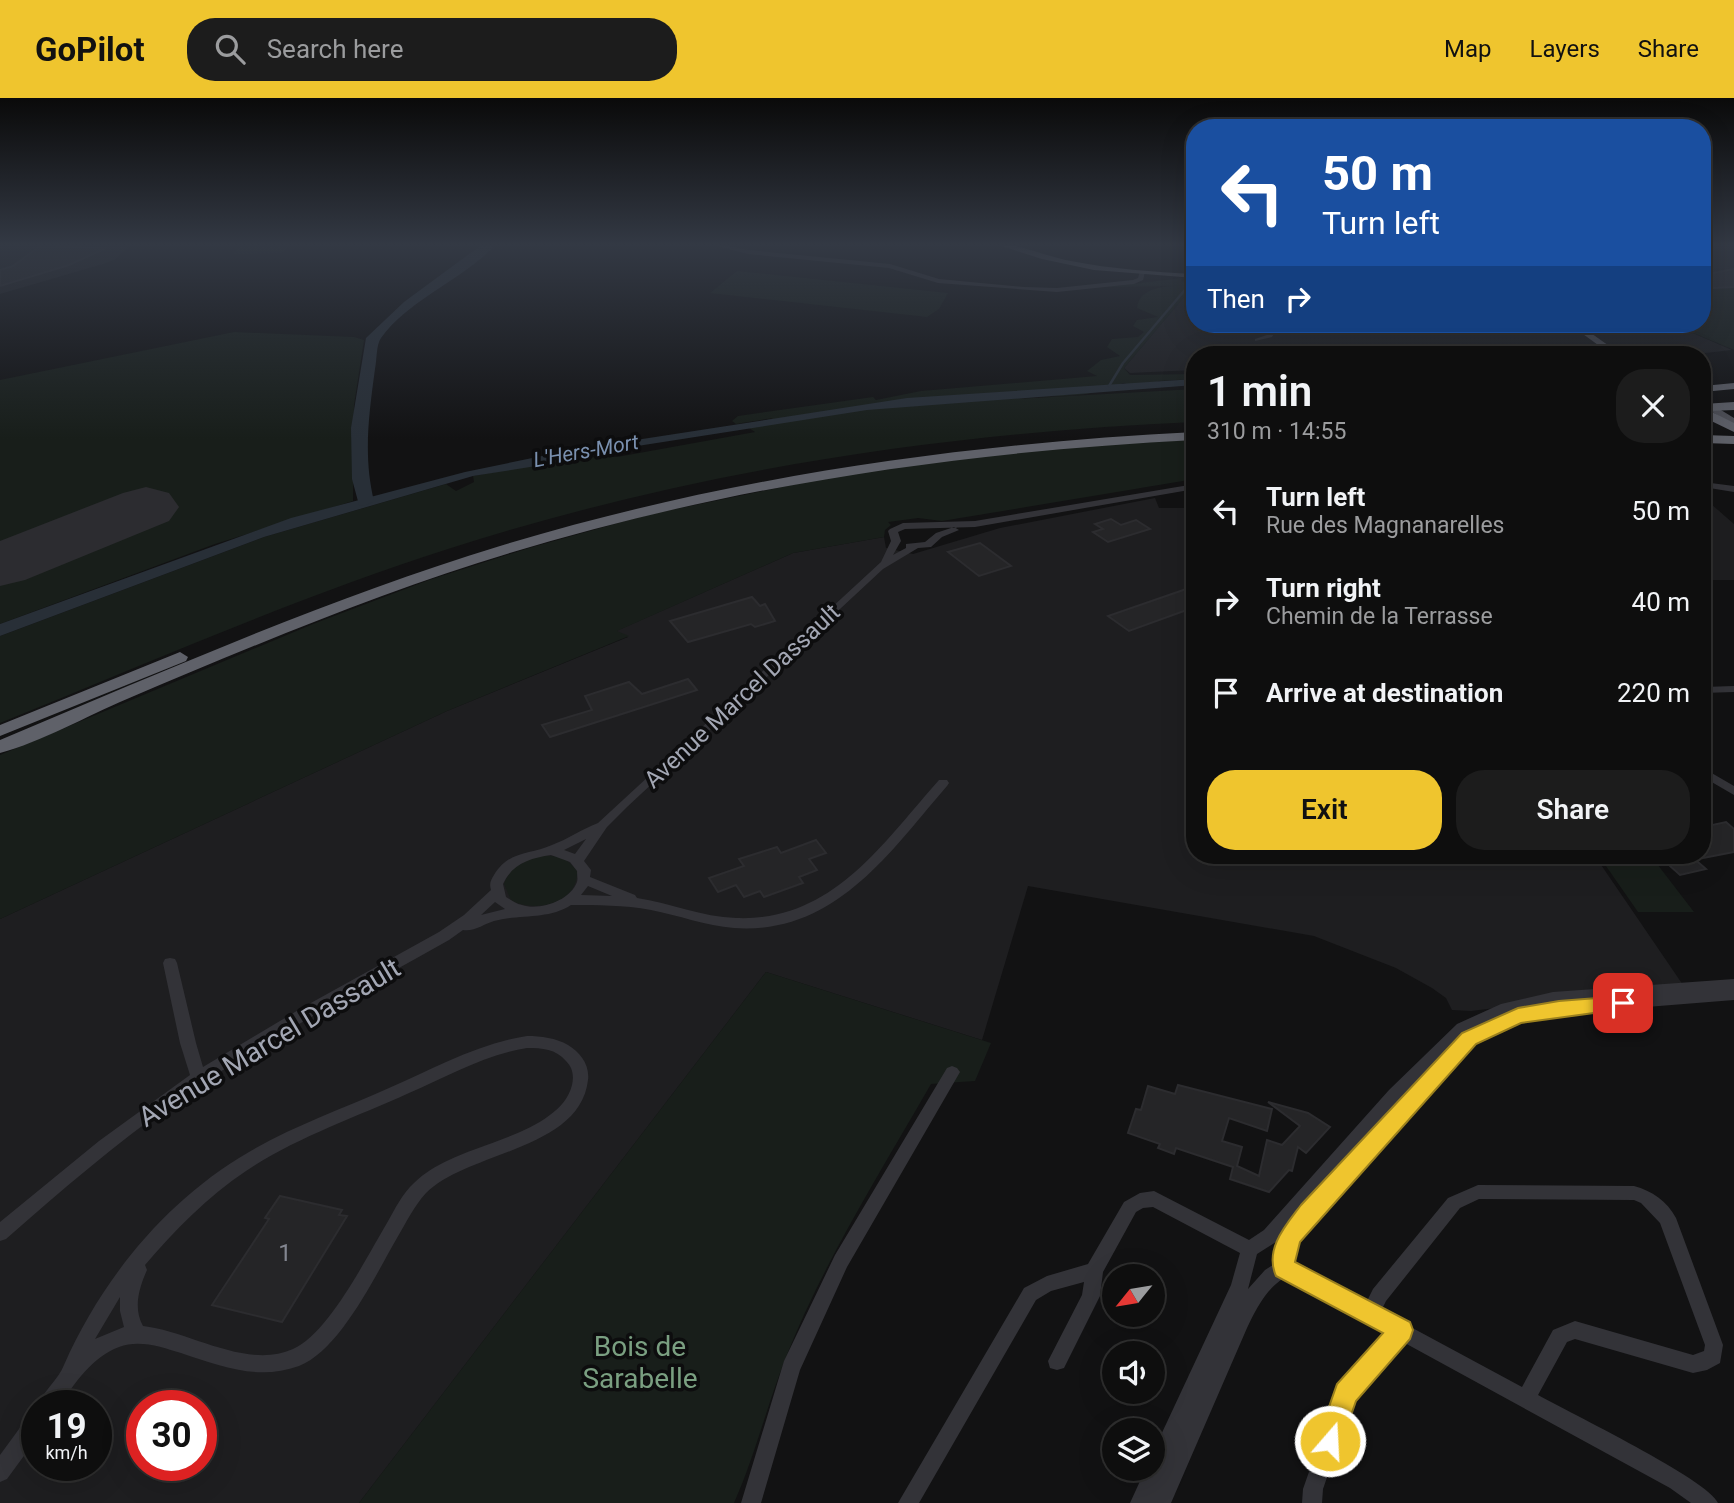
<!DOCTYPE html>
<meta charset="utf-8">
<style>
body{margin:0;font-family:Roboto,sans-serif;background:#1c1c1c;color:#f1f3f6;height:100vh;display:flex;flex-direction:column;font-size:26px;white-space:nowrap}
*{box-sizing:border-box;margin:0}
p{font-size:23px;color:#9b9c9e}
.icon{flex:none;width:38px;height:38px;fill:none;stroke:currentColor;stroke-width:2;stroke-linecap:round;stroke-linejoin:round}
.map{position:relative;flex:1;overflow:hidden}
.panel{position:absolute;left:1186px;top:248px;width:525px;height:518px;display:flex;flex-direction:column;background:#0e0e0e;border-radius:28px;box-shadow:0 7px 28px #0002,0 0 0 2px #2e2e2e}
.panel>*{flex:none}
.guide{position:absolute;left:1186px;top:21px;width:525px;height:214px;border-radius:28px;box-shadow:0 7px 28px #0002,0 0 0 2px #2e2e2e;background:#1a4fa0;color:#fff;overflow:hidden}
.needle{width:46px;rotate:240deg}
.controls{position:absolute;left:1102px;top:1166px;display:grid;gap:14px}
.controls a{display:grid;place-items:center;width:63px;height:63px;border-radius:50%;background:#0e0e0e;box-shadow:0 7px 28px #0002,0 0 0 2px #2e2e2e;font-size:35px}
.speed{position:absolute;left:21px;top:1292px;display:flex;gap:14px;font-size:35px;font-weight:700;text-align:center}
.speed>*{display:grid;place-content:center;width:91px;height:91px;border-radius:50%;background:#0e0e0e;box-shadow:0 7px 28px #0002,0 0 0 2px #2e2e2e;line-height:1}
.speed small{font-size:18px;font-weight:400}
.speed .limit{border:10px solid #d22;background:#fff;color:#111}
.pin{position:absolute;display:grid;place-items:center;width:60px;height:60px;color:#fff;margin:-30px;border-radius:14px;box-shadow:0 4px 10px #0006}
.me{position:absolute;width:77px;margin:-38px;rotate:19deg;stroke-linejoin:round;filter:drop-shadow(0 0 5px #0008)}
.turn{display:flex;align-items:center;gap:24px;height:147px;padding:0 21px;font-size:32px}
.turn .icon{width:91px;height:91px;stroke-width:2.5}
.turn b{display:block;font-size:49px;line-height:60px}
.then{display:flex;align-items:center;height:66px;padding:0 21px;background:#0003;gap:14px;font-size:26px}
.round{display:grid;place-items:center;flex:none;width:74px;height:74px;border-radius:28px;background:#1c1c1c}
.summary{display:flex;align-items:center;justify-content:space-between;height:119px;padding:0 21px}
h1{font-size:42px;font-weight:600;line-height:52px}
.cta{display:flex;gap:14px;margin-top:auto;padding:14px 21px}
.cta a{flex:1;height:80px;border-radius:28px;background:#efc52e;color:#111;font-size:28px;font-weight:600;line-height:80px;text-align:center}
.cta a+a{background:#1c1c1c;color:#f1f3f6}
ul{padding:0;list-style:none}
li{display:flex;align-items:center;gap:21px;height:91px;padding:0 21px}
li div{flex:1}
li b{display:block;font-size:26px}
li em{font-style:normal}
header{display:flex;align-items:center;gap:42px;box-sizing:border-box;height:98px;padding:0 35px;background:#efc52e;color:#111}
header strong{font-size:33px}
nav{display:flex;gap:38px;margin-inline-start:auto;font-size:24px}
.search{width:490px;height:63px;background:#1c1c1c;display:flex;align-items:center;gap:18px;box-sizing:border-box;padding:0 24px;border-radius:28px;color:#9b9c9e;font-size:26px}
.map>svg:first-child{display:block}
.built{fill:#1e1e20;fill-rule:evenodd}
.green{fill:#181e1a}
.water{fill:#282f37}
.lines{fill:none;stroke-linecap:round;stroke-linejoin:round}
.stream{stroke:#282f37;stroke-width:2.5}
.river{fill:#282f37;fill-rule:evenodd}
.runway{fill:#2c2c30;fill-rule:evenodd}
.building{fill:#252527;stroke:#2c2c2f;stroke-width:2}
.minor{fill:#333338;fill-rule:evenodd}
.major{fill:#4f5057;fill-rule:evenodd}
.highway{fill:#5f6169;fill-rule:evenodd}
.route{fill:#efc52e;stroke:#9b801e;stroke-width:2}
.labels{text-anchor:middle;stroke-width:7;stroke-linejoin:round;paint-order:stroke}
.far-water-label{font-size:21px;font-style:italic;fill:#7a90af;stroke:#0d0d0e}
.street-label{font-size:24px;fill:#a3a7b4;stroke:#0d0d0e}
.near-number-label{font-size:24px;fill:#838690}
.near-street-label{font-size:28px;fill:#a3a7b4;stroke:#0d0d0e}
.near-park-label{font-size:28px;fill:#7a9f81;stroke:#0d0d0e}
</style>
<header>
<strong>GoPilot</strong>
<div class="search"><svg class="icon" aria-label="search" viewBox="0 0 24 24"><circle cx="10" cy="10" r="6"/><path d="M15 15l6 6"/></svg>Search here</div>
<nav><a>Map</a><a>Layers</a><a>Share</a></nav>
</header>
<div class="map">
<svg width="1734" height="1405" viewBox="0 0 1734 1405">
<rect width="100%" height="100%" fill="#121213"/>
<!-- built -->
<path class="built" d="M0,145h133l-19,17 -11,4 -103,30z
M1703,145h31v44l-31,3z
M1195,186v40h477l60,26 -44,5h-493v15l-65,3 -6,-5z
M1703,399l31,27v56h-31z
M1155,400l4,10h36v348h400l88,129 -212,26 -19,-1 -6,-12 -14,-10 -36,-20 -82,-32 -286,-50 -46,154 -216,-68 -407,531h-359v-584l447,-208 181,-74 -12,-6 177,-78 91,-16 2,11 27,6 87,-26zM37,1307h59v60h-59zM142,1307h59v60h-59z"/>
<!-- green -->
<path class="green" d="M242,145h51l-12,10 -48,1z
M737,173l211,22 -9,16 -12,8 -217,-24z
M1192,179h3v7l-71,84 6,7 65,-1v5l-36,2 -14,8 -22,-6c-32,17 -73,11 -107,16l179,-10v33c-254,11 -504,49 -747,127 -153,49 -300,114 -448,174v-87l264,-99 182,-53 10,7 18,-9 -1,-6 106,-19 5,2 17,-3 16,1 138,-25 -9,-6 27,-8 -37,6 -4,-3 6,-5 135,-19 3,3 45,-9 176,-15 -10,-5 14,-11 19,-4 -13,-9 5,-8 26,-2 6,-5 -11,-6 4,-6 21,-3 -21,-9c2,-18 21,-21 36,-22l-66,1 75,-9 -1,3 5,1z
M1734,189v63l-62,-26h31v-34z
M234,234l120,5 10,3 -10,65 -1,96 -138,43 -215,80v-244z
M1195,342v39l-253,42 -24,-3 -30,4 3,3 -6,5 -1,7 -91,16 -176,78 12,5 -182,75 -447,208v-164l313,-131 116,-44 100,-32 118,-33 217,-45 233,-26z
M542,758c16,-1 25,2 35,15 2,32 -42,43 -66,29l-7,-16c6,-18 21,-24 38,-28z
M1599,758h52l43,56h-56z
M766,874l225,71 -16,38 -44,3c-51,89 -107,177 -145,273 -19,48 -31,99 -52,146h-375z"/>
<!-- water -->
<path class="water" d="M1195,281v6l-328,25 -268,42 -50,12 -76,12 -209,61 -264,99v-12l291,-106 174,-46 106,-22 336,-52z"/>
<g class="lines">
<!-- stream -->
<path class="stream" d="M1109,288l14,-23 72,-85"/>
<!-- river -->
<path class="river" d="M484,145h13c-33,37 -87,55 -116,95 -5,7 -4,22 -6,31 -6,45 -12,87 -1,132l-9,5 -6,-1 -7,-26 -1,-51 15,-90 38,-36z"/>
<!-- runway -->
<path class="runway" d="M146,389l23,6 10,14 -10,14 -144,59 -25,6v-45l123,-48z"/>
</g>
<!-- building -->
<path class="building" d="M41,147l38,2 25,2 -35,16 -69,21v-16l13,-4z
M1734,171v18l-20,1 -11,-4v-9z
M1111,421l10,6 15,-5 14,9 -42,13 -15,-10 10,-3 -8,-5z
M980,445l31,23 -32,10 -31,-24z
M1195,488v21l-66,24 -21,-15z
M752,499l8,9 5,-2 10,17 -20,6 -4,-3 -63,18 -18,-21z
M688,581l9,11 -147,47 -8,-12 50,-15 -7,-14 44,-14 13,12z
M1726,724l8,7v23l-31,6v-31z
M816,742l10,13 -17,6 8,11 -18,7 4,6 -39,14 -4,-6 -16,6 -8,-12 -18,7 -9,-14 35,-12 -5,-7 38,-12 4,6z
M1659,758h32l15,13 -26,6z
M1178,987l94,24 -5,22 -38,-13 -7,23 20,6 -5,19 22,10 8,-36 15,5 18,-19 -32,-24 40,11 22,14 -24,26 -8,-6 -6,24 -3,-1 -20,22 -39,-13 3,-12 -57,-19 -2,6 -16,-6 2,-4 -32,-11 8,-24 5,1 7,-24 27,8z
M280,1098l62,14 -3,5 8,1 -65,106 -70,-17 57,-86 -4,-1z"/>
<g class="lines">
<!-- minor -->
<path class="minor" d="M132,145h44l-3,2h-38z
M706,145h9l33,7 142,14 49,15 85,8 33,1 76,-8 5,-2 2,-7 5,1 -2,8 -9,4 -77,8 -119,-9 -49,-15 -141,-14z
M1274,226h6l-8,13 -17,4v-2l12,-4z
M1703,384l31,4v6l-31,-5z
M1195,386v5l-220,38 -70,2 -7,3 3,9 -8,14 13,-7v-4l19,-2 11,-9 18,-6 5,3 -17,7 -11,10 -13,1 -35,21 -256,238 -20,20 -23,34 7,9 -1,7 45,18 2,3c33,5 65,19 99,20 96,4 146,-74 203,-138h8l2,3 -2,3c-58,67 -112,149 -213,142 -28,-2 -56,-13 -83,-18 -27,-5 -54,-5 -80,-5 -23,15 -51,9 -77,16 -10,3 -20,11 -31,9l-14,10c-92,52 -187,101 -274,162 -59,41 -114,89 -169,137l-6,2v-19l99,-81 91,-66 -10,-32 -17,-80 2,-4 5,-1 5,1 2,4 19,80 7,24 97,-58 139,-77 25,-17 27,-25c-2,-7 0,-10 3,-15 15,-25 36,-20 58,-30 16,-6 30,-16 46,-22l283,-261 10,-21 -3,-10 2,-2 13,-6 72,-2zM586,741l-11,15 -11,-4zM551,757l19,7 7,9c0,4 1,8 0,11 -7,19 -38,29 -55,23 -6,-1 -11,-5 -16,-8l-3,-13c9,-20 27,-26 48,-29zM588,788l24,10 -31,-1zM495,804l10,7 -24,6z
M1734,588v6l-31,1v-6z
M1703,670l31,18v9l-31,-18z
M1734,881v21l-175,14 -38,7 -35,15 -12,7 -29,29 -130,145 -17,24 -5,23 73,39 7,-14 75,-91 30,-13 156,1c18,5 33,15 42,32l47,127 -3,18 -13,7 -14,3 -118,-34 -8,3 -29,53c30,17 171,85 180,108h-27l-21,-15 -267,-146 -49,57 -31,90 -1,14h-20l1,-14 36,-103 47,-53 -102,-55c-18,11 -28,31 -37,50l-76,175h-20l1,-3 -1,3h-21l16,-35h7v-16l78,-167 9,-32 -87,-46 -10,1 -7,4 -33,60 -3,24 -36,72 -7,2 -7,-2 -2,-7 34,-66 2,-13 -33,9 -15,9 -117,203h-21l126,-215 23,-12 41,-12 36,-62 16,-9 14,-2 95,49 15,-10 125,-140 68,-66 44,-20 52,-12zM1479,1101l155,1 7,3 19,20 45,122 -1,6 -11,4 -118,-34 -22,9 -31,57 -141,-76 5,-10 74,-93zM1286,1132l-6,13 -4,20 -11,7 -17,19 9,-35 19,-12z
M527,938c14,0 29,2 41,9 12,7 22,20 20,35 -8,70 -119,71 -162,113 -12,13 -20,30 -29,45 -22,38 -57,112 -98,128 -41,15 -79,0 -118,-13 -19,-6 -42,-14 -62,-6 -27,10 -44,36 -59,58h-22c6,-15 20,-25 26,-40 38,-86 102,-165 185,-213 44,-26 93,-43 140,-64 44,-19 90,-45 138,-52zM527,950c15,0 29,1 39,13 7,7 8,15 6,24 -10,43 -89,58 -123,75 -13,6 -25,13 -35,23 -12,11 -19,26 -27,40 -21,35 -58,110 -94,126 -46,21 -104,-18 -150,-23 -10,-18 -4,-38 4,-56l-2,-5c30,-35 62,-68 101,-94 49,-33 108,-53 163,-78 37,-16 77,-39 118,-45zM120,1199v14l4,16 -29,12z
M952,968l5,2 3,4 -113,195 -47,103 -39,133h-20l43,-142 51,-106 112,-187z
M37,1313v27l-30,41 -7,3v-27l30,-41z"/>
<!-- major -->
<path class="major" d="M992,145c23,-1 55,14 79,18 41,8 82,11 124,13v4l-101,-8 -52,-11z
M1569,226h9l44,31h-10z
M1703,301l31,19v8l-31,-20z"/>
<!-- highway -->
<path class="highway" d="M1734,285v6l-31,3v-6z
M1734,304v8l-24,1 24,12v9l-31,-15v-13z
M1195,334v8c-278,14 -551,59 -813,156 -86,32 -171,67 -255,103 -40,17 -86,43 -127,54v-13c165,-69 329,-142 500,-194 227,-69 459,-102 695,-114z
M1703,337l31,1v8l-31,-1z
M180,554l8,5 -2,4 -186,75v-11z"/>
</g>
<!-- sky -->
<linearGradient id="sky" x2="0" y2="1"><stop stop-color="#0a0a0a"/><stop offset="0.43" stop-color="#333944"/><stop offset="1" stop-color="#333944" stop-opacity="0"/></linearGradient>
<rect width="1734" height="341" fill="url(#sky)"/>
<!-- route -->
<path class="route" d="M1623,898l9,7 -2,5 -109,15 -45,21 -176,198 -5,20 115,60 3,8 -3,9 -54,62 -17,49 -9,4 -9,-4 -4,-9 20,-57 46,-51 -107,-57c-12,-27 10,-51 25,-71l161,-172 56,-25 41,-7z"/>
<g class="labels">
<!-- far-water labels -->
<g class="far-water-label">
<text transform="translate(586 353) rotate(-10)" y="7">L'Hers-Mort</text>
</g>
<!-- street labels -->
<g class="street-label">
<text transform="translate(742 598) rotate(-43)" y="8">Avenue Marcel Dassault</text>
</g>
<!-- near-number labels -->
<g class="near-number-label">
<text x="285" y="1163">1</text>
</g>
<!-- near-street labels -->
<g class="near-street-label">
<text transform="translate(269 944) rotate(-31)" y="10">Avenue Marcel Dassault</text>
</g>
<!-- near-park labels -->
<g class="near-park-label">
<text x="640" y="1258">Bois de<tspan x="640" dy="32">Sarabelle</tspan></text>
</g>
</g>
</svg>
<div class="controls">
<a><svg class="needle" viewBox="-14 -14 28 28"><path d="M0-13l5 13h-10z" fill="#e53935"/><path d="M0 13l5-13h-10z" fill="#9b9c9e"/></svg></a>
<a><svg class="icon" aria-label="sound" viewBox="0 0 24 24"><path d="M4 9h4l5-4v14l-5-4H4zM17 9q2 3 0 6"/></svg></a>
<a><svg class="icon" aria-label="layers" viewBox="0 0 24 24"><path d="M12 4l9 5-9 5-9-5zM3 14l9 5 9-5"/></svg></a>
</div>
<div class="speed"><div>19<small>km/h</small></div><div class="limit">30</div></div>
<div class="pin" style="left:1623px;top:905px;background:#d93025"><svg class="icon" aria-label="arrive" viewBox="0 0 24 24"><path d="M6 21V4h12l-3 4 3 4H6"/></svg></div>
<svg class="me" style="left:1330px;top:1343px" viewBox="-20 -20 40 40"><circle r="17" fill="#efc52e" stroke="#fff" stroke-width="3"/><path d="M0-11L8 9 0 5-8 9z" fill="#fff"/></svg>
<div class="guide">
<div class="turn"><svg class="icon" aria-label="left" viewBox="0 0 24 24"><path d="M17 20v-9H6M10 6l-5 5 5 5"/></svg><div><b>50 m</b>Turn left</div></div>
<div class="then">Then<svg class="icon" aria-label="right" viewBox="0 0 24 24"><path d="M7 20v-9h11M14 6l5 5-5 5"/></svg></div>
</div>
<section class="panel">
<div class="summary"><div><h1>1 min</h1><p>310 m · 14:55</p></div><a class="round"><svg class="icon" aria-label="close" viewBox="0 0 24 24"><path d="M6 6l12 12M18 6L6 18"/></svg></a></div>
<ul>
<li><svg class="icon" aria-label="left" viewBox="0 0 24 24"><path d="M17 20v-9H6M10 6l-5 5 5 5"/></svg><div><b>Turn left</b><p>Rue des Magnanarelles</p></div><em>50 m</em></li>
<li><svg class="icon" aria-label="right" viewBox="0 0 24 24"><path d="M7 20v-9h11M14 6l5 5-5 5"/></svg><div><b>Turn right</b><p>Chemin de la Terrasse</p></div><em>40 m</em></li>
<li><svg class="icon" aria-label="arrive" viewBox="0 0 24 24"><path d="M6 21V4h12l-3 4 3 4H6"/></svg><div><b>Arrive at destination</b></div><em>220 m</em></li>
</ul>
<div class="cta"><a>Exit</a><a>Share</a></div>
</section>
</div>
